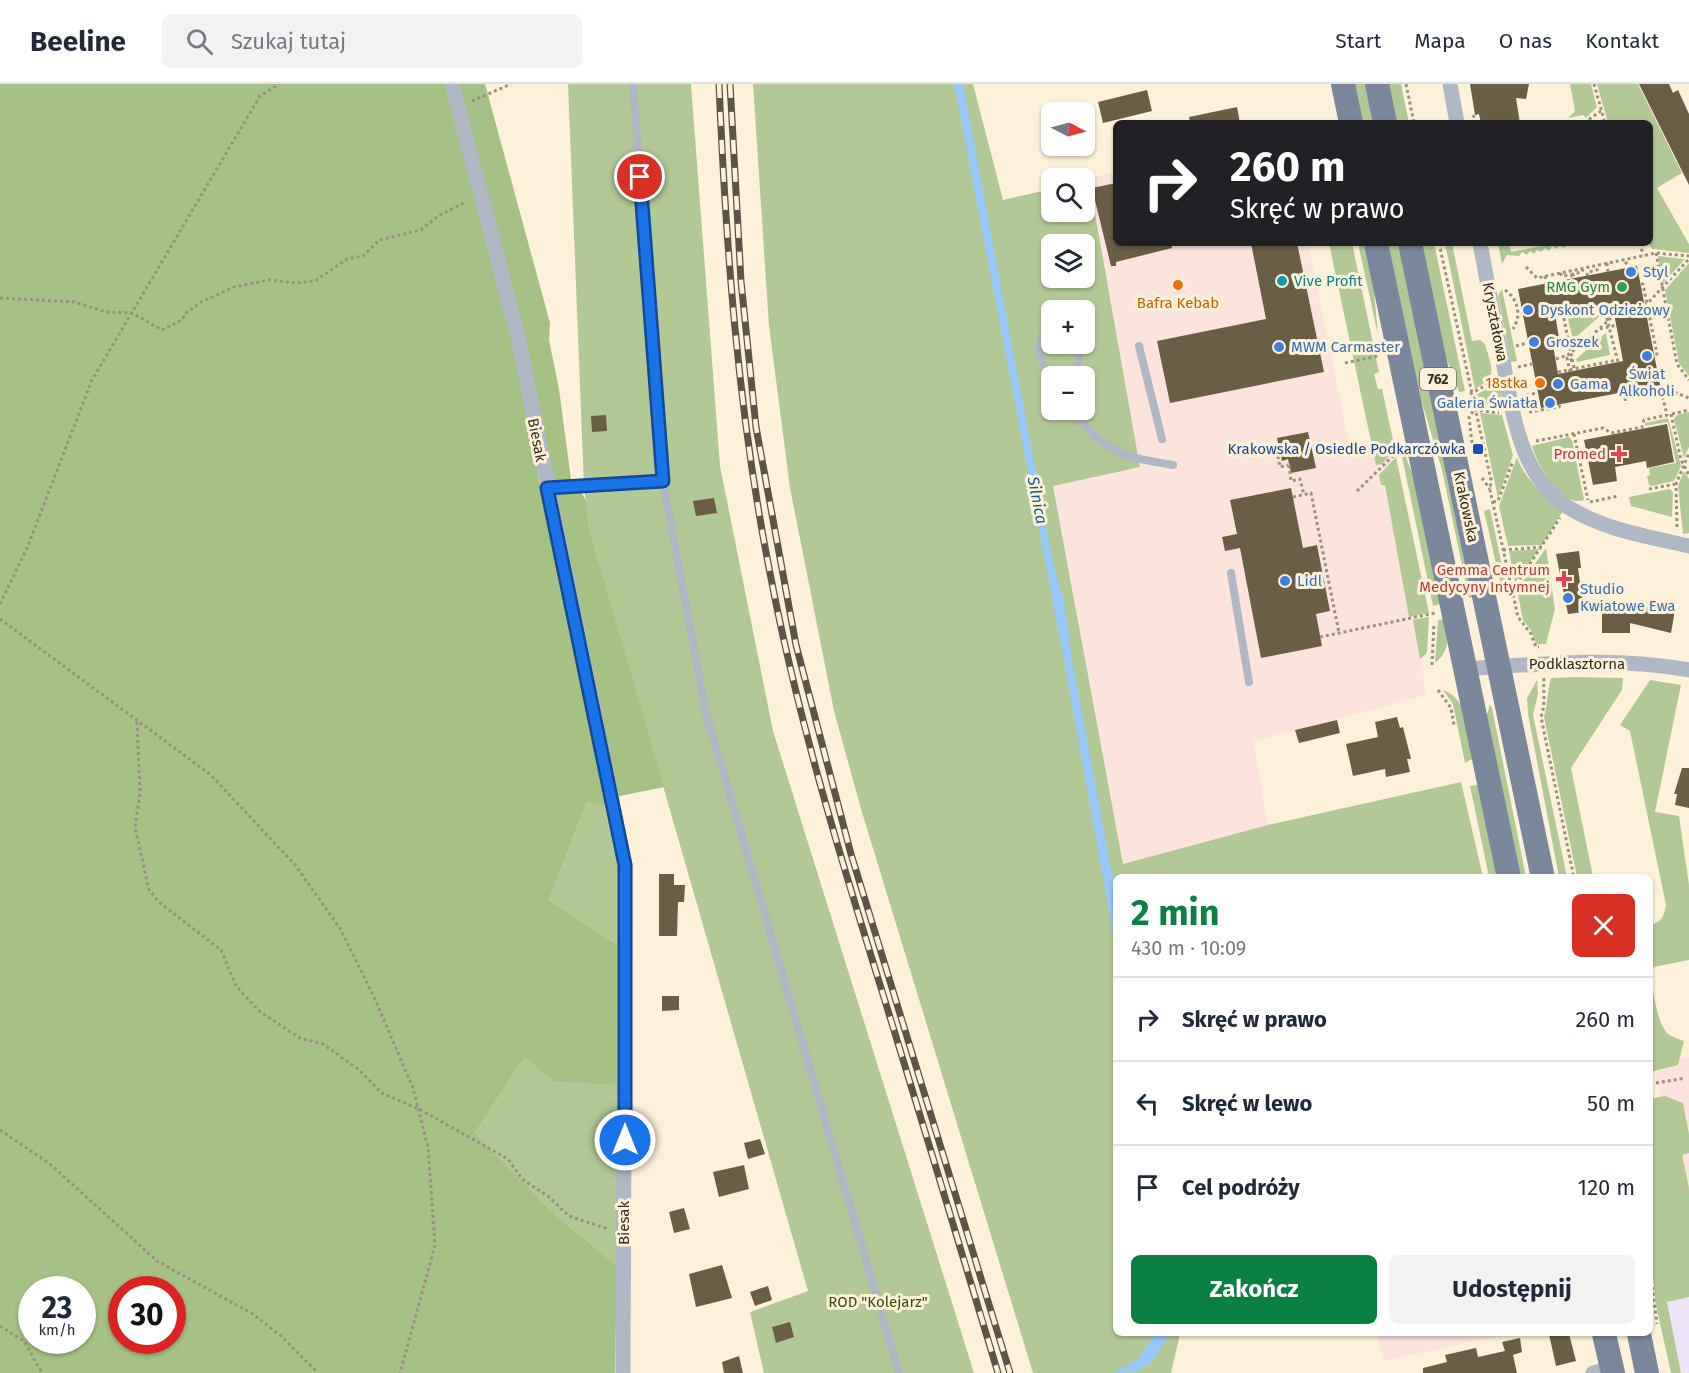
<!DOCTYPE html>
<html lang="pl">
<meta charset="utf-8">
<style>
body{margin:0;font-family:"Fira Sans",sans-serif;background:#f2f2f3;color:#1f2937;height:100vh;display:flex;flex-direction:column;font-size:22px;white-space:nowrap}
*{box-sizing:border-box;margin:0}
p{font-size:20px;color:#747a83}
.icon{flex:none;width:33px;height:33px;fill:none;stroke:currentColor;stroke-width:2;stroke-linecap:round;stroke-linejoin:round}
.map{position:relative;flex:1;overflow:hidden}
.details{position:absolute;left:1113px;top:790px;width:540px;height:462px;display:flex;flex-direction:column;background:#fff;border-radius:9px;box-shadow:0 2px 4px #0004}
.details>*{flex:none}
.guide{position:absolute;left:1113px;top:36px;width:540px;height:126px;border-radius:9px;box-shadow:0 2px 4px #0004;background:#202124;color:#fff;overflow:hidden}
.needle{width:39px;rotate:96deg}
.buttons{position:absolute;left:1041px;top:18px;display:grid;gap:12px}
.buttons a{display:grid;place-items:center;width:54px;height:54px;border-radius:9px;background:#fff;box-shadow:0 2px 4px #0004;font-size:30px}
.speed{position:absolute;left:18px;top:1192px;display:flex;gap:12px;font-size:30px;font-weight:700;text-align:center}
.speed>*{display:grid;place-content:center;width:78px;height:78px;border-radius:50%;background:#fff;box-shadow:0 2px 4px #0004;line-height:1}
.speed small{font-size:15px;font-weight:400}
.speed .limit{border:9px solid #d22;background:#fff;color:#111}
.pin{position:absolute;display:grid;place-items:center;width:51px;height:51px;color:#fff;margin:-26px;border:3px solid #fff;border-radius:50%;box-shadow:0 2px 6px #0007}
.me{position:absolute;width:66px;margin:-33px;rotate:0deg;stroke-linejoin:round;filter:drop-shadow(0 0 4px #0008)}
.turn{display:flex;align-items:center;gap:21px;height:126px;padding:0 18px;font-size:27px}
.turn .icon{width:78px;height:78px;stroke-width:2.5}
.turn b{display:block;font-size:42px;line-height:51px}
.round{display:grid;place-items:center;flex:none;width:63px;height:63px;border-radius:9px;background:#f2f2f3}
.head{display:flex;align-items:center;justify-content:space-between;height:102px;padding:0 18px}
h1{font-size:36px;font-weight:700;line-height:45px;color:#0b8043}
.action{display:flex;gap:12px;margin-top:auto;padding:12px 18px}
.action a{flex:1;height:69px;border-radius:9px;background:#0b8043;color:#fff;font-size:24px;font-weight:700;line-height:69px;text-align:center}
.action a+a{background:#f2f2f3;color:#1f2937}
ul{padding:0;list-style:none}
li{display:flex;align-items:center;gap:18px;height:84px;padding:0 18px;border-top:2px solid #e0e1e3}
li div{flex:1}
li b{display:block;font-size:22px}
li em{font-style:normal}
header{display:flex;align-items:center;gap:36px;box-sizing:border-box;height:84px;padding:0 30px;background:#fff;border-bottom:2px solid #e0e1e3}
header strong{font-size:28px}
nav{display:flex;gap:33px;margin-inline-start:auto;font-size:21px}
.search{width:420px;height:54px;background:#f2f2f3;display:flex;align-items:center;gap:15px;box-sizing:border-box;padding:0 21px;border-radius:9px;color:#747a83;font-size:22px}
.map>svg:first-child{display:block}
.commercial{fill:#fce3db}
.industrial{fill:#eee4f9}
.green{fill:#b2c995;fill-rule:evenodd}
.forest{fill:#a6c184;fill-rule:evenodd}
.water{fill:#96c8f9}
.building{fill:#6a5e44;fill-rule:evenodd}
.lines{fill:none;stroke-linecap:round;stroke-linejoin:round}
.path{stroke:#99917f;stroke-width:3;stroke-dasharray:3 3;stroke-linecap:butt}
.lane{stroke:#b1b8c5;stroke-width:8}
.street{stroke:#b1b8c5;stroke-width:15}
.primary{stroke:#7a879d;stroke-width:24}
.rail-casing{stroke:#5b5447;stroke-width:7}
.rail{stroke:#fdf2d9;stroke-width:4.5;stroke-dasharray:14;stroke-linecap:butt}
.path-bridge{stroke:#99917f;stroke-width:3;stroke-dasharray:3 3;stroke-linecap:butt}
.route-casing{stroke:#114b97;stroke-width:15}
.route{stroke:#1a73e8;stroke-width:10}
.shop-dot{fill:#3f7fe0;stroke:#fdf2d9;stroke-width:2}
.culture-dot{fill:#0f9aa8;stroke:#fdf2d9;stroke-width:2}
.food-dot{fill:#e8710a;stroke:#fdf2d9;stroke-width:2}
.leisure-dot{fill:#2e9e5b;stroke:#fdf2d9;stroke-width:2}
.transit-dot{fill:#1a4fb4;stroke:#fdf2d9;stroke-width:2}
.health-dot{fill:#e0444e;stroke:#fdf2d9;stroke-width:2}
.labels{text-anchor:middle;stroke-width:6;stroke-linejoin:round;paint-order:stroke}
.shield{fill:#fdf2d9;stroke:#6e6758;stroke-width:1.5}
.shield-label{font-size:14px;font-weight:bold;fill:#312c21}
.shop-label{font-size:15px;fill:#366cbe;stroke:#fdf2d9;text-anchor:start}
.culture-label{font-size:15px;fill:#0d838f;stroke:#fdf2d9;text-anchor:start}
.leisure-label{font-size:15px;fill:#27864d;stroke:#fdf2d9;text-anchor:end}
.food-label{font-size:15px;fill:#c56008;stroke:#fdf2d9}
.street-label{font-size:15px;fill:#312c21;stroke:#fdf2d9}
.transit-label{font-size:15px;fill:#164399;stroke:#fdf2d9;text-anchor:end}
.health-label{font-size:15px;fill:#be3a42;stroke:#fdf2d9;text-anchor:end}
.park-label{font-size:15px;fill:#354c07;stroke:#fdf2d9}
.water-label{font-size:16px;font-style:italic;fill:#0c5893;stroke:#fdf2d9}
</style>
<header>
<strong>Beeline</strong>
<div class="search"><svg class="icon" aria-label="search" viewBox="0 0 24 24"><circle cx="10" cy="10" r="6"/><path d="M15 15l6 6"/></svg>Szukaj tutaj</div>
<nav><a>Start</a><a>Mapa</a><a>O nas</a><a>Kontakt</a></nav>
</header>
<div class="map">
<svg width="1689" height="1289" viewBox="0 0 1689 1289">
<rect width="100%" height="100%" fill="#fdf2d9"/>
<!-- commercial -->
<path class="commercial" d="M1116,88v71h192l42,205 22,-4 -14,-66 16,-4 29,137 23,184 -172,46 14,84 -145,39 -70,-379 87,-19 -54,-287z
M1689,973v184l-35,-177z
M1377,1250h130l-124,27z"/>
<!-- industrial -->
<path class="industrial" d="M1689,1213v76h-8l-14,-71z"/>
<!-- green -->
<path class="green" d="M568,0h123l29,382 53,265 201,642h-210l-14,-61 58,-21 -219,-763 -5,-41z
M753,0h220l30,116 48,-11 1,23h32l1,-31 4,-1 51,287 -87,19 70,378 145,-39 193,-43 22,95 -367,1v456h64l-9,39h-138l-172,-564 -27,-98 -44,-223 -21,-162zM1052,160h32v34h-32zM1052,226h32v34h-32zM1052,292h32v34h-32z
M1354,0h12l8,39h-12z
M1388,0h13l8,39h-13z
M1570,0h21l6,23 -11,11 -3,-3 -15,3 7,-7z
M1597,0h41l44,89 -25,15 32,56v9l-37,-4 -4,-6h2v-120h-42z
M1329,159h23l27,129 -5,2 4,15h4l13,60 -13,15 -6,1z
M1358,159h8l7,36 5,56z
M1387,159h12l75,354 -5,1 -27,-128 -21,-71z
M1421,159h13l31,148 -6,1 -13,-35z
M1445,159h7l20,98 8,-1 5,4c7,25 13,32 -10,45z
M1498,159h11l2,9 45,-9h18l-3,3 -4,-2 -3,4 -5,-3 -2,4 -5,-3 -3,5 -4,-3 -4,4 -4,-2 -3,4 -4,-3 -3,4 -5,-3 -3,4 -12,-1 -5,9z
M1658,172l27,3 -22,24z
M1689,179v113l-10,-13 -14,-73z
M1502,205l15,72 -6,1 -13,-66z
M1601,228v3l-28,25 -5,-21z
M1606,249l4,22 -33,7 -1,-3z
M1499,298l5,28 -26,-3 -2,-12z
M1689,328v35l-5,11 -10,-39 3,-4z
M1480,329l22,2 11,40 -15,43z
M1668,334l13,48 -7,15 -22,5 -3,-1 -2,-9 3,-1 -1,-7 27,-5 -8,-41 -23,4v-3z
M1398,353l18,46 25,121 -8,2z
M1569,353l3,3 12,60c-23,8 -47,-36 -52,-54z
M1396,373l33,156 -20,4 -24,-132h-4l-2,-10z
M1517,373c8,23 27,39 46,54l-21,34 -34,1 -9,-40z
M1684,387l5,8v54l-6,1 -5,-48z
M1670,405l3,3 -1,25 -41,-11 -2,-9z
M1490,425l17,80 -5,1 -18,-79z
M1546,464l9,61 -9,35h-10l-5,-14 -8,-10 -6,-30z
M1539,465l-24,34 -6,-32z
M1429,533l-2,36 -7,6 -7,-39z
M1444,535c4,17 7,31 -9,44l3,-43z
M1576,593l47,1 -1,12 -51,78 22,109h-16l-33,-160c4,-14 3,-26 7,-39z
M1537,596l1,14 -5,21 34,162h-8l-31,-163 -1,-16z
M1650,596l31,5 -26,127 24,4 10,69v75l-35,7c-5,12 3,56 13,66 5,4 11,6 17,8l-6,24 -28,7v-147c12,-3 14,-9 16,-20l-36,-174 -10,-6z
M1443,606c26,9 26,44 31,68l-9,5 -12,-59z
M1490,620l2,4 34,169h-7l-32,-162z
M1477,701l3,2 19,90h-10l-19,-91z
M587,718l22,4 10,60 2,81 -72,-47z
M525,973l95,28 -3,181 -60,-50 -82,-83z
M1665,1012l18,7 6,31v19l-7,2 7,33v109l-22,5 14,71h-10l-15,-68 -5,-48 -1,-158z"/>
<!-- forest -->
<path class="forest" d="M0,0h446l66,254 32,167 12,5 -98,-426h27l65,239 -1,17 10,49 13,98h7l7,14 3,27 75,259 -49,10 1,11 -29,-6 -38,98 72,47 -1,138 -67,-4 -28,-24 -50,76 82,83 60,50 -2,107h-615zM32,1206h50v51h-50zM122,1206h50v51h-50z"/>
<!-- water -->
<path class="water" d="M954,0h9l89,474 13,48 7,53 44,236v56l-53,-295z
M1155,1250h13c-15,31 -21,39 -56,39l26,-14z"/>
<!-- building -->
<path class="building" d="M1470,0h59l-3,15 -10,-1 4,25h-39l-2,-9 -4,1z
M1639,0h30l4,9 5,-3 11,24v71z
M1147,6l5,21 -49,12 -5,-21z
M1237,23l3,16h-50l-1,-6z
M1116,99v60h55l1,5 -56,14v4h-5l-19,-78z
M1251,159h46l27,129 -154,31 -13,-62 109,-22z
M1637,182l23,119 -119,23 -23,-119zM1612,219l11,58 -65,13 -5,-29 7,-1 -5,-30z
M606,331l1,16 -15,1 -1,-16z
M1667,340l7,38 -27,6 -1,-7 -31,6 2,14 -24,4 -9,-45z
M1308,348l8,36 -25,5 -3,-14 -6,2 -5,-23z
M1291,404l12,60 14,-3 13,66 -14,3 6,32 -61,12 -21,-110 -15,3 -3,-14 15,-3 -7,-34z
M714,414l3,15 -21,3 -3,-15z
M1579,467l2,17h-3l6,44 -16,2 -12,-60z
M1650,521l25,5 -4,23 -41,-10v10h-28v-25l48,-1z
M1397,633l3,11 3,-1 8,32h-4l3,13 -24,5 -1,-8 -32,7 -7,-32 32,-7 -3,-15z
M1337,636l3,13 -41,10 -4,-13z
M1682,684h7v40l-14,-3 2,-11h-3z
M659,790h15v11h11l-1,17h-6l-1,34h-18z
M662,912h17v14l-17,1z
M760,1055l5,15 -17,5 -4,-16z
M744,1081l5,24 -30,8 -6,-25z
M684,1124l6,21 -16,4 -5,-21z
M722,1181l10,33 -36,9 -7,-33z
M768,1202l4,14 -17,6 -5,-14z
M790,1238l4,15 -18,6 -4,-16z
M1549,1250h20l7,27 -20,5z
M1520,1254l2,14 -9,3 4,18h-94v-5l24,-6 -2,-7 31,-7 2,9 27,-6 -3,-9z
M739,1272l4,17h-19l-2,-11z"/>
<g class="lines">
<!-- path -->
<path class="path" d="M1406,0l8,39
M1594,0l11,39
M472,17l39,-17
M1473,31l4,8
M1584,39l17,-12
M1439,159l52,237 -1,10 28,127 13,17 5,13h3
M1640,159l3,12
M1656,169l21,111 12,16
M1625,178l6,5
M1607,179l1,9
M1526,183l11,11 119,-25 33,3
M1560,189l2,3 9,-1 2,3v-4l9,-2 1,-3
M1545,192l1,8
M1587,192l1,-4 9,-2 2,-5
M1641,200h2l14,70 -3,1
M1505,206c13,9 17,25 8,39
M0,214l74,4 32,10 26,1 30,17 20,-10 4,-7 15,-11 33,-15 35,-7 27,3 19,-2 32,-22 16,-3 16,-16 42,-10 17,-14 28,-14
M1645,222l44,-47
M1600,244l10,-9 -2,-12 4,-1 3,10
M1516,262l12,-3
M1556,275l12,-4 31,-26 18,-4
M1345,279l33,-7
M1518,283l14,-3
M1574,284l-11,-54 41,-7 14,55
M1558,288l59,-12
M1669,306l20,8
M1624,308l2,12
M1470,310l22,-12
M1526,311l12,-2
M1474,326l25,3
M1529,328l30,-5 1,-2
M1671,330l10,46 8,15
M1672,330l17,-4
M1574,350l14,66
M1536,357l67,-13 8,5 31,-6 2,-7 23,-5 -5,-20
M1472,359l-3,-26 5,-7
M1278,372l2,11 8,-2
M1289,381l2,16 9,-2 4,16
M1482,394l8,11
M1649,405l27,-5
M1357,407l41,-40
M1293,413l18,-4 28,140
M1493,418l5,-1 15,-40
M1590,418l28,-6
M1677,443l-1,-43 13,-31
M1503,466l40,-3
M1511,502l5,-1 44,-67
M0,520l27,-56 65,-168 168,-284 19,-12
M0,535l211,156 85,91 45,64 34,69 38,89 15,59 7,98 -35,128
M1320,553l115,-24
M1432,581l2,-42
M1544,594c-1,15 2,23 -3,39l33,161
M1438,606l13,18 3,17
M137,638l3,71 -5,34 14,63 11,13 61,47 15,36 23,25 41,27 23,6 35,25 24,24 37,16 89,50 14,20 27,18 20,19 39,13
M1650,1000l35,-6
M0,1046l50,34 107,97 96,53 28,22 37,37
M1650,1185l7,55
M0,1242l24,15 18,32"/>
<!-- lane -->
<path class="lane" d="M1063,226h12
M1052,234c-17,27 -16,36 0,63
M1139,262l23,93
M1076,292l5,-32
M1071,326c37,43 46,46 102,55
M663,397l43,232 193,660
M548,404l115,-7 -30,-397
M1231,489l18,109"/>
<!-- street -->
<path class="street" d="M452,0l66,253 107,528 -2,508
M1450,0l7,39
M1480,159c7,38 14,75 22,113 11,55 16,121 69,153 35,21 79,28 118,37
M1465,585c74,-5 151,-13 224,1
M1593,1289l19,-5"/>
<!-- primary -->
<path class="primary" d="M1343,0l8,39
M1377,0l8,39
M1376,159l133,635
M1410,159l133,635
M1604,1250l9,39
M1639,1250l8,39"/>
<defs>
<path id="rail" d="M719,0c7,164 19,328 51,489 27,142 69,280 112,418 39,127 78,255 116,382
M730,0l11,197 15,146 40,218 55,209 159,519"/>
</defs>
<!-- rail casing -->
<use href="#rail" class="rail-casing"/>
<!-- rail -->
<use href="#rail" class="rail"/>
<!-- path-bridge -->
<path class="path-bridge" d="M1570,288l-3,-14h3l3,5"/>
</g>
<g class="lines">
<defs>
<path id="route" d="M625,1056v-275l-78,-377 116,-7 -23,-304"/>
</defs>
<!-- route casing -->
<use href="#route" class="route-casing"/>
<!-- route -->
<use href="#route" class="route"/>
</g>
<!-- markers -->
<g class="shop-dot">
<circle cx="1631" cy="188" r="6"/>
<circle cx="1528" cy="226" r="6"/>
<circle cx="1534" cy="258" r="6"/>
<circle cx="1279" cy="263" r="6"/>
<circle cx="1647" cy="272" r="6"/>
<circle cx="1558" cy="300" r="6"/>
<circle cx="1550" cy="319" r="6"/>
<circle cx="1285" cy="497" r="6"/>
<circle cx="1568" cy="514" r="6"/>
</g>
<circle class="culture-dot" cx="1282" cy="197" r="6"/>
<g class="food-dot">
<circle cx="1178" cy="201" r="6"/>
<circle cx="1540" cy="299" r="6"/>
</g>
<circle class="leisure-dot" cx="1622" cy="203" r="6"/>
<rect class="transit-dot" x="1472" y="359" width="12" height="12" rx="3"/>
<g class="health-dot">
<path d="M1616 361h6v6h6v6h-6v6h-6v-6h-6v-6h6z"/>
<path d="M1561 486h6v6h6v6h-6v6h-6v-6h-6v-6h6z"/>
</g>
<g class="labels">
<!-- shield labels -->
<rect class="shield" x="1420" y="284" width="36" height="22" rx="4.5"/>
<g class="shield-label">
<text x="1438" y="300">762</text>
</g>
<!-- shop labels -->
<g class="shop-label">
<text x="1643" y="193">Styl</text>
<text x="1540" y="231">Dyskont Odzieżowy</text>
<text x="1546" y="263">Groszek</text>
<text x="1291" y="268">MWM Carmaster</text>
<text x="1647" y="295" text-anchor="middle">Świat<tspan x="1647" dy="17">Alkoholi</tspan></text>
<text x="1570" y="305">Gama</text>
<text x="1538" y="324" text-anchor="end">Galeria Światła</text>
<text x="1297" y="502">Lidl</text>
<text x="1580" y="510">Studio<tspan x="1580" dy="17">Kwiatowe Ewa</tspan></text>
</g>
<!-- culture labels -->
<g class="culture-label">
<text x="1294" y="202">Vive Profit</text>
</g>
<!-- leisure labels -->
<g class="leisure-label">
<text x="1610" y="208">RMG Gym</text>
</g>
<!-- food labels -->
<g class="food-label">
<text x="1178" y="224">Bafra Kebab</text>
<text x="1528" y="304" text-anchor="end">18stka</text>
</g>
<!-- street labels -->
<g class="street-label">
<text transform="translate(1495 238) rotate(79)" y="5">Kryształowa</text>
<text transform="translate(537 356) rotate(79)" y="5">Biesak</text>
<text transform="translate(1466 423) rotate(78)" y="5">Krakowska</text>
<text x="1577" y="585">Podklasztorna</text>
<text transform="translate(624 1139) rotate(-90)" y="5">Biesak</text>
</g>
<!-- transit labels -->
<g class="transit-label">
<text x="1466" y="370">Krakowska / Osiedle Podkarczówka</text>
</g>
<!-- health labels -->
<g class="health-label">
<text x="1606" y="375">Promed</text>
<text x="1550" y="491">Gemma Centrum<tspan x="1550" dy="17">Medycyny Intymnej</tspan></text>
</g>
<!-- park labels -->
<g class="park-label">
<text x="878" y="1223">ROD "Kolejarz"</text>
</g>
<!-- water labels -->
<g class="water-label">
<text transform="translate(1038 416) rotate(79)" y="6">Silnica</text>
</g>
</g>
</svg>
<div class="buttons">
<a><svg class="needle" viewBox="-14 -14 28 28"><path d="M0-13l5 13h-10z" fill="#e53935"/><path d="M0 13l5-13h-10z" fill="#747a83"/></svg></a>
<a><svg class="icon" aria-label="search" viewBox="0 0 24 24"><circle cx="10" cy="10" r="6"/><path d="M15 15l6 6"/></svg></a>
<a><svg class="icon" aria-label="layers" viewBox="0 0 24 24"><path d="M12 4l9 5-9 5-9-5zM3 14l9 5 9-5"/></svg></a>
<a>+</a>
<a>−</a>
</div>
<div class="speed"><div>23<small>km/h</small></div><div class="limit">30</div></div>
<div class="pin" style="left:640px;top:93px;background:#d93025"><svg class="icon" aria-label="arrive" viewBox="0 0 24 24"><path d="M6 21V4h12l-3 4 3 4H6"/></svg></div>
<svg class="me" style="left:625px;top:1056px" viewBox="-20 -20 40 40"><circle r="17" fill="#1a73e8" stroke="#fff" stroke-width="3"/><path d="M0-11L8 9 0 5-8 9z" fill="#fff"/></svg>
<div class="guide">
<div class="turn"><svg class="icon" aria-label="right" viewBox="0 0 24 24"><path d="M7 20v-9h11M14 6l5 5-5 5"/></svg><div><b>260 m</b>Skręć w prawo</div></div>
</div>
<section class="details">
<div class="head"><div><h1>2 min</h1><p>430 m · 10:09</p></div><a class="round" style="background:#d93025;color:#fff"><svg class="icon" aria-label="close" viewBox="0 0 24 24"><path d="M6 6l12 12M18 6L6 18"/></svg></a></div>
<ul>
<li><svg class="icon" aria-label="right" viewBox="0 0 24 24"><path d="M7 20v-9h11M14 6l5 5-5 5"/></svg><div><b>Skręć w prawo</b></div><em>260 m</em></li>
<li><svg class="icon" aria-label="left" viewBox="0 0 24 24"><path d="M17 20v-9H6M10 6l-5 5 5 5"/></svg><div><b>Skręć w lewo</b></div><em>50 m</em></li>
<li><svg class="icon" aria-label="arrive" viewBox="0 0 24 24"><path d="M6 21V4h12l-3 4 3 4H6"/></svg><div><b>Cel podróży</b></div><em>120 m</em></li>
</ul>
<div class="action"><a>Zakończ</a><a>Udostępnij</a></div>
</section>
</div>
